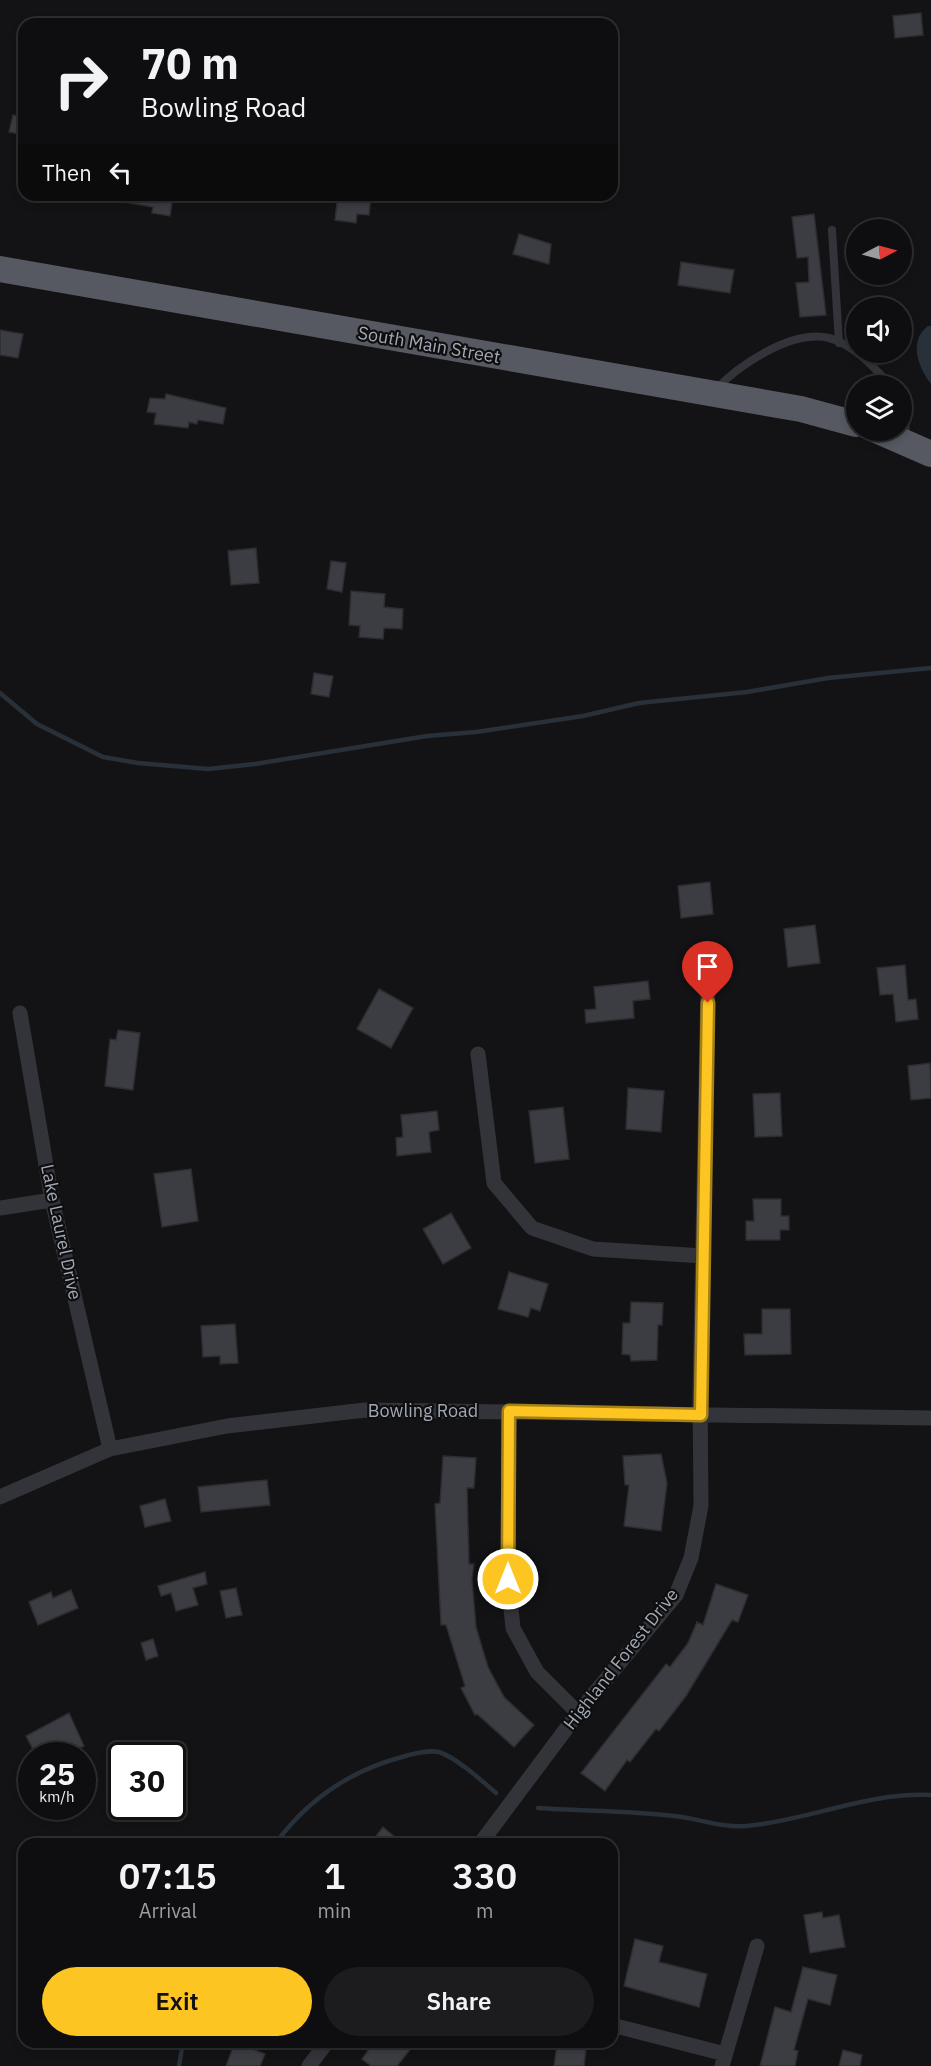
<!DOCTYPE html>
<style>
body{margin:0;font-family:"IBM Plex Sans",sans-serif;background:#1c1c1e;color:#f1f3f6;height:100vh;display:flex;flex-direction:column;font-size:22px;white-space:nowrap}
*{box-sizing:border-box;margin:0}
p{font-size:20px;color:#9b9c9f}
.icon{flex:none;width:33px;height:33px;fill:none;stroke:currentColor;stroke-width:2;stroke-linecap:round;stroke-linejoin:round}
.map{position:relative;flex:1;overflow:hidden}
.side{position:absolute;left:18px;top:1838px;width:600px;height:210px;display:flex;flex-direction:column;background:#0e0e10;border-radius:18px;box-shadow:0 3px 9px #0003,0 0 0 2px #2e2e30}
.side>*{flex:none}
.guide{position:absolute;left:18px;top:18px;width:600px;height:183px;border-radius:18px;box-shadow:0 3px 9px #0003,0 0 0 2px #2e2e30;background:#0e0e10;color:#f1f3f6;overflow:hidden}
.needle{width:39px;rotate:84deg}
.fabs{position:absolute;left:846px;top:219px;display:grid;gap:12px}
.fabs a{display:grid;place-items:center;width:66px;height:66px;border-radius:50%;background:#0e0e10;box-shadow:0 3px 9px #0003,0 0 0 2px #2e2e30;font-size:30px}
.speed{position:absolute;left:18px;top:1742px;display:flex;gap:12px;font-size:30px;font-weight:700;text-align:center}
.speed>*{display:grid;place-content:center;width:78px;height:78px;border-radius:50%;background:#0e0e10;box-shadow:0 3px 9px #0003,0 0 0 2px #2e2e30;line-height:1}
.speed small{font-size:15px;font-weight:400}
.speed .limit{border:3px solid #111;border-radius:9px;background:#fff;color:#111}
.pin{position:absolute;display:grid;place-items:center;width:51px;height:51px;color:#fff;margin:-62px -26px;border-radius:50% 50% 50% 0;rotate:-45deg;box-shadow:0 0 6px #0007}
.pin .icon{rotate:45deg}
.me{position:absolute;width:66px;margin:-33px;rotate:0deg;stroke-linejoin:round;filter:drop-shadow(0 0 4px #0008)}
.turn{display:flex;align-items:center;gap:21px;height:126px;padding:0 24px;font-size:27px}
.turn .icon{width:78px;height:78px;stroke-width:2.5}
.turn b{display:block;font-size:42px;line-height:51px}
.then{display:flex;align-items:center;height:57px;padding:0 24px;background:#0003;gap:12px;font-size:22px}
.eta{display:flex;justify-content:space-evenly;align-items:center;height:102px;text-align:center}
.eta b{font-size:36px;font-weight:600;line-height:42px}
.cta{display:flex;gap:12px;margin-top:auto;padding:12px 24px}
.cta a{flex:1;height:69px;border-radius:36px;background:#fdc522;color:#111;font-size:24px;font-weight:600;line-height:69px;text-align:center}
.cta a+a{background:#1c1c1e;color:#f1f3f6}
.map>svg:first-child{display:block}
.water{fill:#283039}
.lines{fill:none;stroke-linecap:round;stroke-linejoin:round}
.stream{stroke:#283039;stroke-width:4.5}
.building{fill:#3c3d42;stroke:#2d2d31;stroke-width:1.5}
.service{stroke:#33343a;stroke-width:8}
.minor{stroke:#33343a;stroke-width:15}
.trunk{stroke:#575962;stroke-width:26}
.route-casing{stroke:#a48016;stroke-width:15}
.route{stroke:#fdc522;stroke-width:10}
.labels{text-anchor:middle;stroke-width:4.5;stroke-linejoin:round;paint-order:stroke}
.street-label{font-size:18px;fill:#a3a8b6;stroke:#0e0e0f}
</style>
<div class="map">
<svg width="931" height="2066" viewBox="0 0 931 2066">
<rect width="100%" height="100%" fill="#131315"/>
<!-- water -->
<path class="water" d="M928,326h3v58c-13,-17 -23,-43 -3,-58z"/>
<g class="lines">
<!-- stream -->
<path class="stream" d="M0,693l37,31 66,33 35,6 70,6 47,-5 172,-28 49,-4 107,-16 56,-13 108,-11 81,-14 103,-10
M538,1808c46,3 92,3 137,8 25,3 47,12 72,10 63,-6 120,-34 184,-31
M275,1844c33,-45 74,-73 127,-87 10,-3 28,-7 37,-5 18,6 43,29 57,41
M179,2066l4,-24"/>
</g>
<!-- building -->
<path class="building" d="M921,13l2,22 -28,3 -2,-22z
M13,115l11,3v17l-15,-3z
M124,195h49l-3,21 -18,-3 1,-6 -30,-5z
M338,195h33l-2,20 -12,-1 -1,9 -21,-3z
M814,214l12,101 -26,2 -4,-34 13,-1 -1,-25 -11,1 -5,-41z
M519,234l32,10 -2,20 -36,-10z
M681,262l53,8 -4,23 -52,-8z
M0,330l23,4 -5,24 -18,-3z
M166,394l60,14 -3,16 -25,-4 -1,4 -8,-2 -1,6 -34,-4 2,-11 -9,-1 3,-14 15,1z
M256,548l3,35 -28,2 -3,-34z
M331,561l15,2 -4,29 -15,-3z
M351,591l34,3 -1,13 19,2 -1,20 -18,-1 -1,11 -24,-2 1,-11 -11,-1z
M314,673l19,3 -4,21 -18,-3z
M710,882l3,32 -32,4 -3,-32z
M815,925l5,38 -32,4 -4,-38z
M905,965l3,35 8,-1 2,20 -22,3 -3,-28 -13,1 -3,-27z
M648,981l2,18 -17,2 1,17 -48,5 -1,-13 11,-1 -2,-22z
M379,989l34,19 -22,40 -34,-19z
M118,1030l22,3 -7,57 -28,-4 5,-47 6,1z
M930,1063l1,35 -20,2 -3,-34z
M628,1088l36,3 -3,41 -35,-3z
M780,1093l2,43 -27,1 -2,-43z
M563,1107l6,52 -34,4 -6,-52z
M437,1111l2,19 -10,2 2,20 -34,4 -1,-18 7,-1 -2,-22z
M191,1169l7,52 -36,6 -8,-53z
M753,1199h28v17h8v14h-9v10h-34v-19h8z
M451,1213l20,35 -28,16 -20,-35z
M509,1272l39,12 -8,27 -9,-3 -3,9 -30,-8z
M631,1302l32,1 -1,22h-4l-1,35 -26,1 -1,-6 -8,-1 1,-31h7z
M762,1309h28l1,45 -46,1 -1,-21h18z
M235,1324l3,39 -18,1v-8l-17,1 -2,-31z
M661,1454l6,29 -6,48 -37,-5 5,-41h-4l-2,-29z
M443,1456l33,2 -2,30h-7l2,76h5l-2,15 4,48 12,40 16,30 30,28 -20,22 -37,-33 -2,1 -14,-27 4,-2 -19,-61h-5l-6,-121 5,-1z
M267,1480l3,25 -69,7 -3,-25z
M165,1499l6,22 -26,6 -5,-21z
M205,1572l2,12 -14,4 5,17 -22,6 -5,-18 -10,3 -3,-10z
M716,1584l32,11 -10,27 -6,-2 -46,76 -27,35 -3,-2 -26,33 -3,-2 -22,31 -24,-18 85,-109 4,3 18,-24 9,-21 6,3z
M236,1588l6,27 -16,3 -6,-27z
M71,1590l7,18 -40,17 -9,-23 22,-10 2,6z
M153,1639l5,17 -12,4 -5,-17z
M69,1713l15,33 -20,9 -3,-5 -9,5h-16l-10,-19z
M383,1827l20,17h-33z
M822,1912l1,6 16,-3 6,32 -35,6 -6,-38z
M635,1939l28,7 -4,16 48,12 -8,33 -75,-21z
M803,1967l34,8 -7,30 -22,-6 -14,51 4,1 -3,15h-35l15,-59 16,5z
M235,2042l30,12 -5,12h-34z
M374,2042h42l-19,24h-26l-9,-7z
M557,2045l29,4 -2,17h-30z
M843,2050l19,5 -2,11h-21z"/>
<g class="lines">
<!-- service -->
<path class="service" d="M832,230l7,113
M715,390c24,-25 77,-61 114,-52 24,6 46,30 62,48
M902,404l3,10 1,25"/>
<!-- minor -->
<path class="minor" d="M20,1013l32,187 58,249
M478,1054l16,129 38,45 61,21 110,7
M0,1208l52,-8
M509,1411l-1,168 5,49 24,44 41,41
M0,1497l110,-48 117,-23 138,-16 566,8
M480,1844l98,-131 98,-118 15,-37 10,-52 -1,-110 8,-416
M612,2025l113,29
M309,2066l18,-24
M722,2066l35,-120"/>
<!-- trunk -->
<path class="trunk" d="M0,269l801,140 55,15
M876,430l55,24"/>
</g>
<g class="lines">
<defs>
<path id="route" d="M508,1579l1,-168 192,4 7,-412"/>
</defs>
<!-- route casing -->
<use href="#route" class="route-casing"/>
<!-- route -->
<use href="#route" class="route"/>
</g>
<g class="labels">
<!-- street labels -->
<g class="street-label">
<text transform="translate(429 345) rotate(10)" y="6">South Main Street</text>
<text transform="translate(61 1232) rotate(78)" y="6">Lake Laurel Drive</text>
<text x="423" y="1417">Bowling Road</text>
<text transform="translate(621 1659) rotate(-52)" y="6">Highland Forest Drive</text>
</g>
</g>
</svg>
<div class="fabs">
<a><svg class="needle" viewBox="-14 -14 28 28"><path d="M0-13l5 13h-10z" fill="#e53935"/><path d="M0 13l5-13h-10z" fill="#9b9c9f"/></svg></a>
<a><svg class="icon" aria-label="sound" viewBox="0 0 24 24"><path d="M4 9h4l5-4v14l-5-4H4zM17 9q2 3 0 6"/></svg></a>
<a><svg class="icon" aria-label="layers" viewBox="0 0 24 24"><path d="M12 4l9 5-9 5-9-5zM3 14l9 5 9-5"/></svg></a>
</div>
<div class="speed"><div>25<small>km/h</small></div><div class="limit">30</div></div>
<div class="pin" style="left:708px;top:1003px;background:#d93025"><svg class="icon" aria-label="arrive" viewBox="0 0 24 24"><path d="M6 21V4h12l-3 4 3 4H6"/></svg></div>
<svg class="me" style="left:508px;top:1579px" viewBox="-20 -20 40 40"><circle r="17" fill="#fdc522" stroke="#fff" stroke-width="3"/><path d="M0-11L8 9 0 5-8 9z" fill="#fff"/></svg>
<div class="guide">
<div class="turn"><svg class="icon" aria-label="right" viewBox="0 0 24 24"><path d="M7 20v-9h11M14 6l5 5-5 5"/></svg><div><b>70 m</b>Bowling Road</div></div>
<div class="then">Then<svg class="icon" aria-label="left" viewBox="0 0 24 24"><path d="M17 20v-9H6M10 6l-5 5 5 5"/></svg></div>
</div>
<section class="side">
<div class="eta">
<div><b>07:15</b><p>Arrival</p></div>
<div><b>1</b><p>min</p></div>
<div><b>330</b><p>m</p></div>
</div>
<div class="cta"><a>Exit</a><a>Share</a></div>
</section>
</div>
